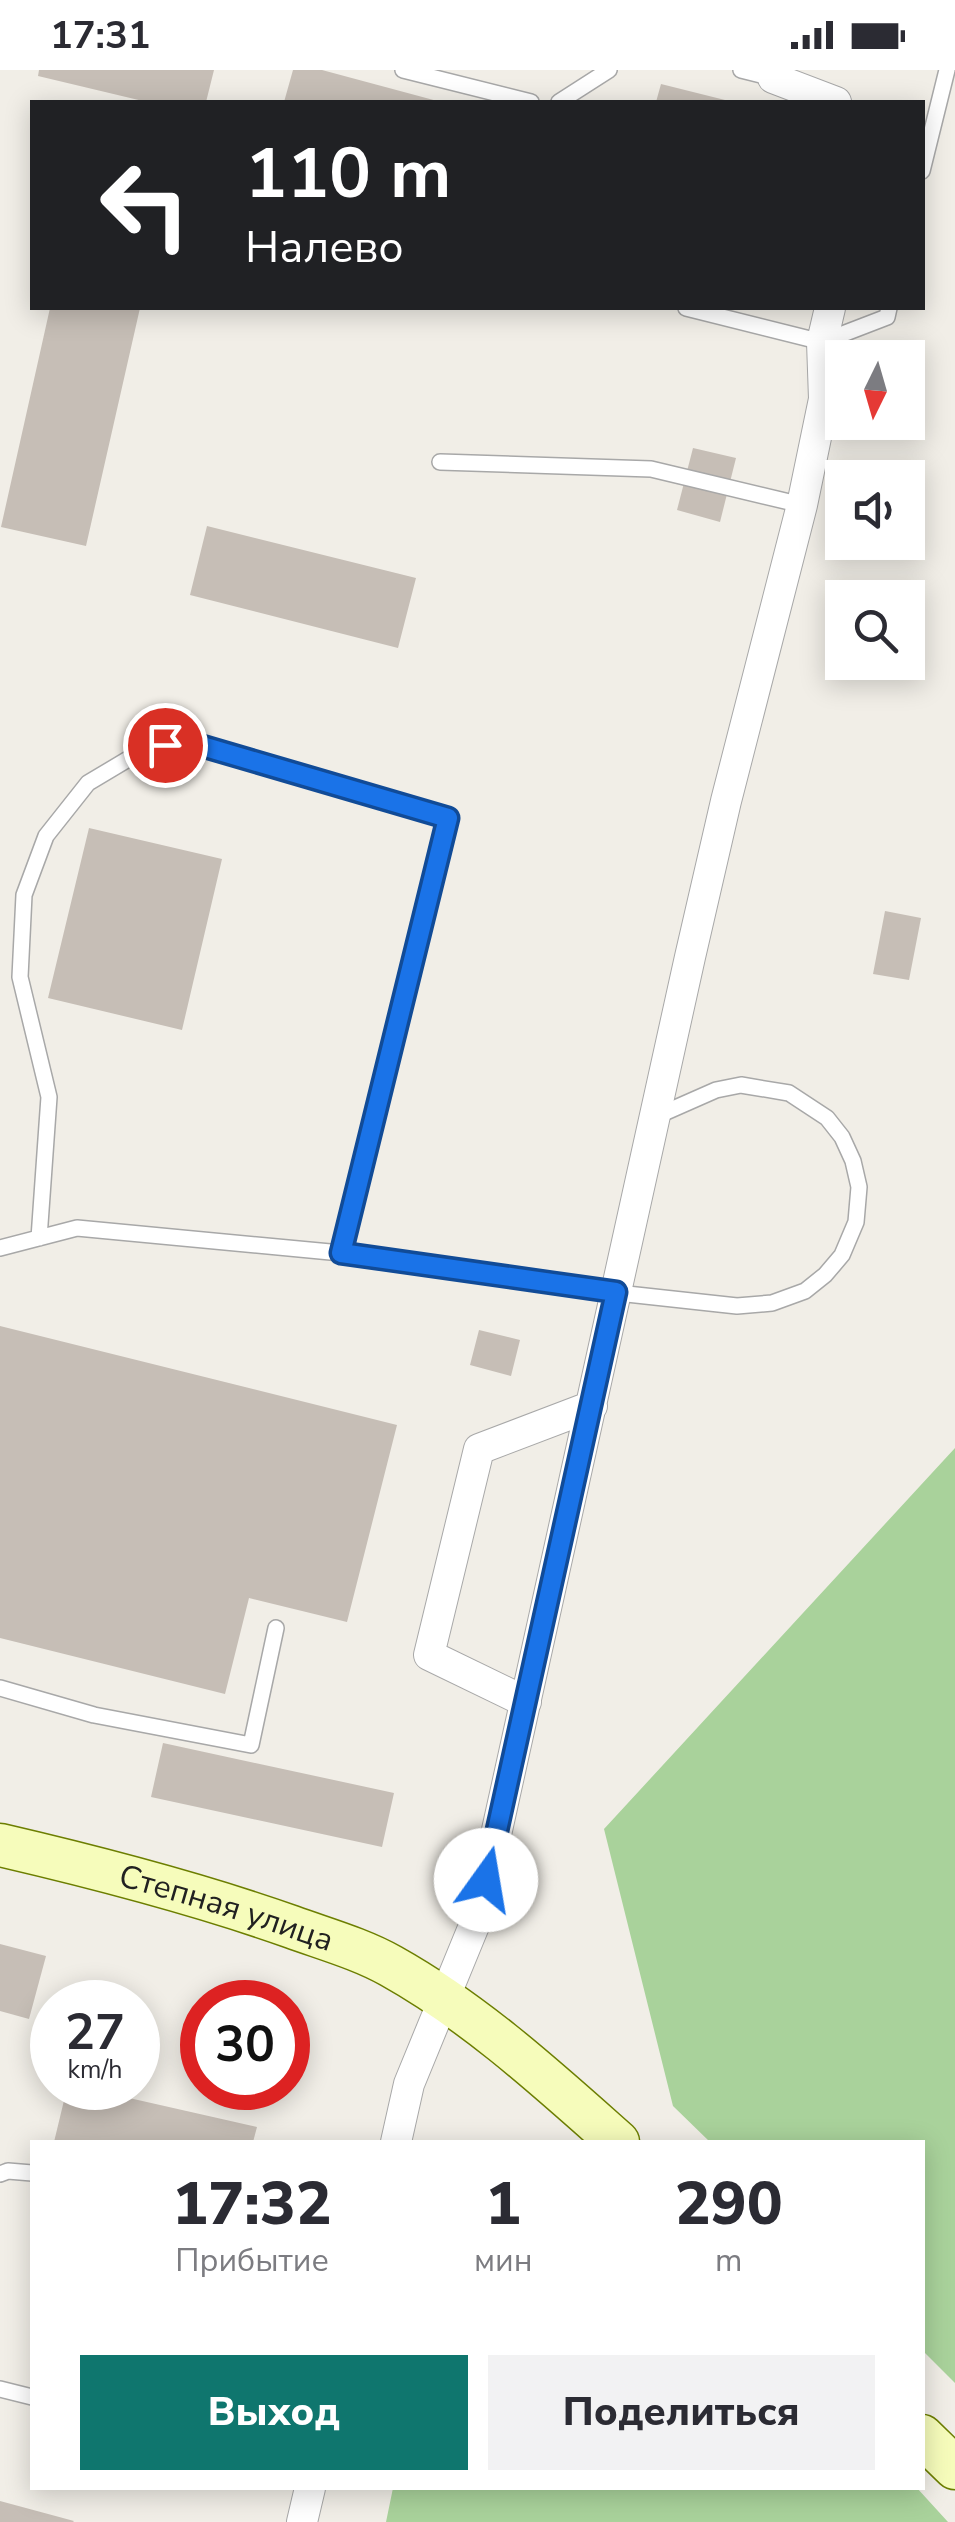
<!DOCTYPE html>
<html lang="ru">
<meta charset="utf-8">
<style>
body{margin:0;font-family:"Nunito Sans",sans-serif;background:#f2f2f3;color:#2b2b33;height:100vh;display:flex;flex-direction:column;font-size:38px;white-space:nowrap}
*{box-sizing:border-box;margin:0}
p{font-size:32px;color:#7c7c81}
.icon{flex:none;width:55px;height:55px;fill:none;stroke:currentColor;stroke-width:2;stroke-linecap:round;stroke-linejoin:round}
.map{position:relative;flex:1;overflow:hidden}
.drawer{position:absolute;left:30px;top:2070px;width:895px;height:350px;display:flex;flex-direction:column;background:#fff;border-radius:0px;box-shadow:0 5px 25px #0003}
.drawer>*{flex:none}
.banner{position:absolute;left:30px;top:30px;width:895px;height:210px;border-radius:0px;box-shadow:0 5px 25px #0003;background:#202124;color:#fff;overflow:hidden}
.needle{width:65px;rotate:185deg}
.fabs{position:absolute;left:825px;top:270px;display:grid;gap:20px}
.fabs a{display:grid;place-items:center;width:100px;height:100px;border-radius:0px;background:#fff;box-shadow:0 5px 25px #0003;font-size:50px}
.speed{position:absolute;left:30px;top:1910px;display:flex;gap:20px;font-size:50px;font-weight:700;text-align:center}
.speed>*{display:grid;place-content:center;width:130px;height:130px;border-radius:50%;background:#fff;box-shadow:0 5px 25px #0003;line-height:1}
.speed small{font-size:25px;font-weight:400}
.speed .limit{border:15px solid #d22;background:#fff;color:#111}
.pin{position:absolute;display:grid;place-items:center;width:85px;height:85px;color:#fff;margin:-42px;border:5px solid #fff;border-radius:50%;box-shadow:0 2px 10px #0007}
.me{position:absolute;width:110px;margin:-55px;rotate:13deg;stroke-linejoin:round;filter:drop-shadow(0 0 8px #0008)}
.turn{display:flex;align-items:center;gap:35px;height:210px;padding:0 50px;font-size:45px}
.turn .icon{width:130px;height:130px;stroke-width:2.5}
.turn b{display:block;font-size:70px;line-height:85px}
.eta{display:flex;justify-content:space-evenly;align-items:center;height:170px;text-align:center}
.eta b{font-size:60px;font-weight:800;line-height:70px}
.action{display:flex;gap:20px;margin-top:auto;padding:20px 50px}
.action a{flex:1;height:115px;border-radius:0px;background:#0f766e;color:#fff;font-size:40px;font-weight:800;line-height:115px;text-align:center}
.action a+a{background:#f2f2f3;color:#2b2b33}
.status{display:flex;justify-content:space-between;align-items:center;height:70px;padding:0 50px;background:#fff;direction:ltr}
.status svg{height:28px;fill:currentColor}
.map>svg:first-child{display:block}
.forest{fill:#a9d29b}
.building{fill:#c6beb6}
.lines{fill:none;stroke-linecap:round;stroke-linejoin:round}
.lane-casing{stroke:#a8a8a8;stroke-width:18}
.street-casing{stroke:#a8a8a8;stroke-width:32}
.secondary-casing{stroke:#6c7e01;stroke-width:45}
.lane{stroke:#fff;stroke-width:15}
.street{stroke:#fff;stroke-width:30}
.secondary{stroke:#f6fcbb;stroke-width:42}
.route-casing{stroke:#114b97;stroke-width:25}
.route{stroke:#1a73e8;stroke-width:18}
.labels{text-anchor:middle;stroke-width:9;stroke-linejoin:round;paint-order:stroke}
.street-label{font-size:32px;fill:#212121;stroke:#fff}
</style>
<div class="status"><b>17:31</b><svg viewBox="0 0 49 12"><path d="M0 12V9h3v3zM5 12V6h3v6zM10 12V3h3v9zM15 12V0h3v12zM26 1h20v11H26zM47 4h2v5h-2z"/></svg></div>
<div class="map">
<svg width="955" height="2452" viewBox="0 0 955 2452">
<rect width="100%" height="100%" fill="#f1eee7"/>
<!-- forest -->
<path class="forest" d="M955,1378v935l-32,-32 -1,-209h-212l-37,-36 -69,-277z
M393,2418h524l31,34h-562z"/>
<!-- building -->
<path class="building" d="M39,0h175l-8,32h-59l-109,-26z
M293,0h29l119,32h-157z
M661,14l68,17 -1,1h-72z
M50,238h90l-54,238 -85,-19z
M693,378l43,10 -16,64 -43,-12z
M207,456l209,52 -18,70 -208,-53z
M89,758l133,31 -40,171 -134,-32z
M885,841l36,7 -12,62 -36,-6z
M0,1256l397,99 -50,197 -98,-24 -24,96 -225,-56z
M479,1260l41,10 -9,36 -41,-11z
M163,1673l231,50 -12,54 -231,-50z
M0,1874l46,12 -17,63 -29,-8z
M67,2018h18l172,39 -4,15h-199z
M0,2431l74,20 -1,1h-73z"/>
<g class="lines">
<defs>
<path id="lane" d="M403,0l128,32
M741,0l32,8
M559,32l50,-32
M922,101l25,-101
M686,238l136,34 65,-25 2,-9
M440,392l211,7 151,36
M39,1168l10,-141 -29,-120 4,-82 22,-59 42,-53 57,-34 40,-8 263,76 -107,436
M0,1178l77,-20 264,25 231,35 165,18 35,-3 33,-12 20,-16 17,-20 14,-33 3,-35 -6,-26 -11,-24 -15,-19 -38,-25 -48,-8 -25,5 -59,26
M0,1618l94,27 157,30 25,-117
M0,2104l8,-3 24,2
M0,2319l32,8"/>
<path id="street" d="M773,8l63,24
M526,1632l-97,-47 50,-206 113,-43
M396,2072l13,-58 69,-168 212,-959 36,-156 76,-296 22,-106 -2,-57 8,-34
M302,2452l8,-34"/>
<g id="secondary">
<path id="s1" d="M0,1775c99,23 196,48 292,82 33,12 69,22 99,39 84,47 155,112 227,176"/>
<path d="M922,2366l33,32"/>
</g>
</defs>
<!-- lane casing -->
<use href="#lane" class="lane-casing"/>
<!-- street casing -->
<use href="#street" class="street-casing"/>
<!-- secondary casing -->
<use href="#secondary" class="secondary-casing"/>
<!-- lane -->
<use href="#lane" class="lane"/>
<!-- street -->
<use href="#street" class="street"/>
<!-- secondary -->
<use href="#secondary" class="secondary"/>
</g>
<g class="lines">
<defs>
<path id="route" d="M165,675l20,-4 263,77 -107,435 275,39 -130,588"/>
</defs>
<!-- route casing -->
<use href="#route" class="route-casing"/>
<!-- route -->
<use href="#route" class="route"/>
</g>
<g class="labels">
<!-- street labels -->
<g class="street-label">
<text dy="11" stroke="none"><textPath href="#s1" startOffset="235">Степная улица</textPath></text>
</g>
</g>
</svg>
<div class="fabs">
<a><svg class="needle" viewBox="-14 -14 28 28"><path d="M0-13l5 13h-10z" fill="#e53935"/><path d="M0 13l5-13h-10z" fill="#7c7c81"/></svg></a>
<a><svg class="icon" aria-label="sound" viewBox="0 0 24 24"><path d="M4 9h4l5-4v14l-5-4H4zM17 9q2 3 0 6"/></svg></a>
<a><svg class="icon" aria-label="search" viewBox="0 0 24 24"><circle cx="10" cy="10" r="6"/><path d="M15 15l6 6"/></svg></a>
</div>
<div class="speed"><div>27<small>km/h</small></div><div class="limit">30</div></div>
<div class="pin" style="left:165px;top:675px;background:#d93025"><svg class="icon" aria-label="arrive" viewBox="0 0 24 24"><path d="M6 21V4h12l-3 4 3 4H6"/></svg></div>
<svg class="me" style="left:486px;top:1810px" viewBox="-20 -20 40 40"><circle r="19" fill="#fff"/><path d="M0-13L10 11 0 6-10 11z" fill="#1a73e8"/></svg>
<div class="banner">
<div class="turn"><svg class="icon" aria-label="left" viewBox="0 0 24 24"><path d="M17 20v-9H6M10 6l-5 5 5 5"/></svg><div><b>110 m</b>Налево</div></div>
</div>
<section class="drawer">
<div class="eta">
<div><b>17:32</b><p>Прибытие</p></div>
<div><b>1</b><p>мин</p></div>
<div><b>290</b><p>m</p></div>
</div>
<div class="action"><a>Выход</a><a>Поделиться</a></div>
</section>
</div>
